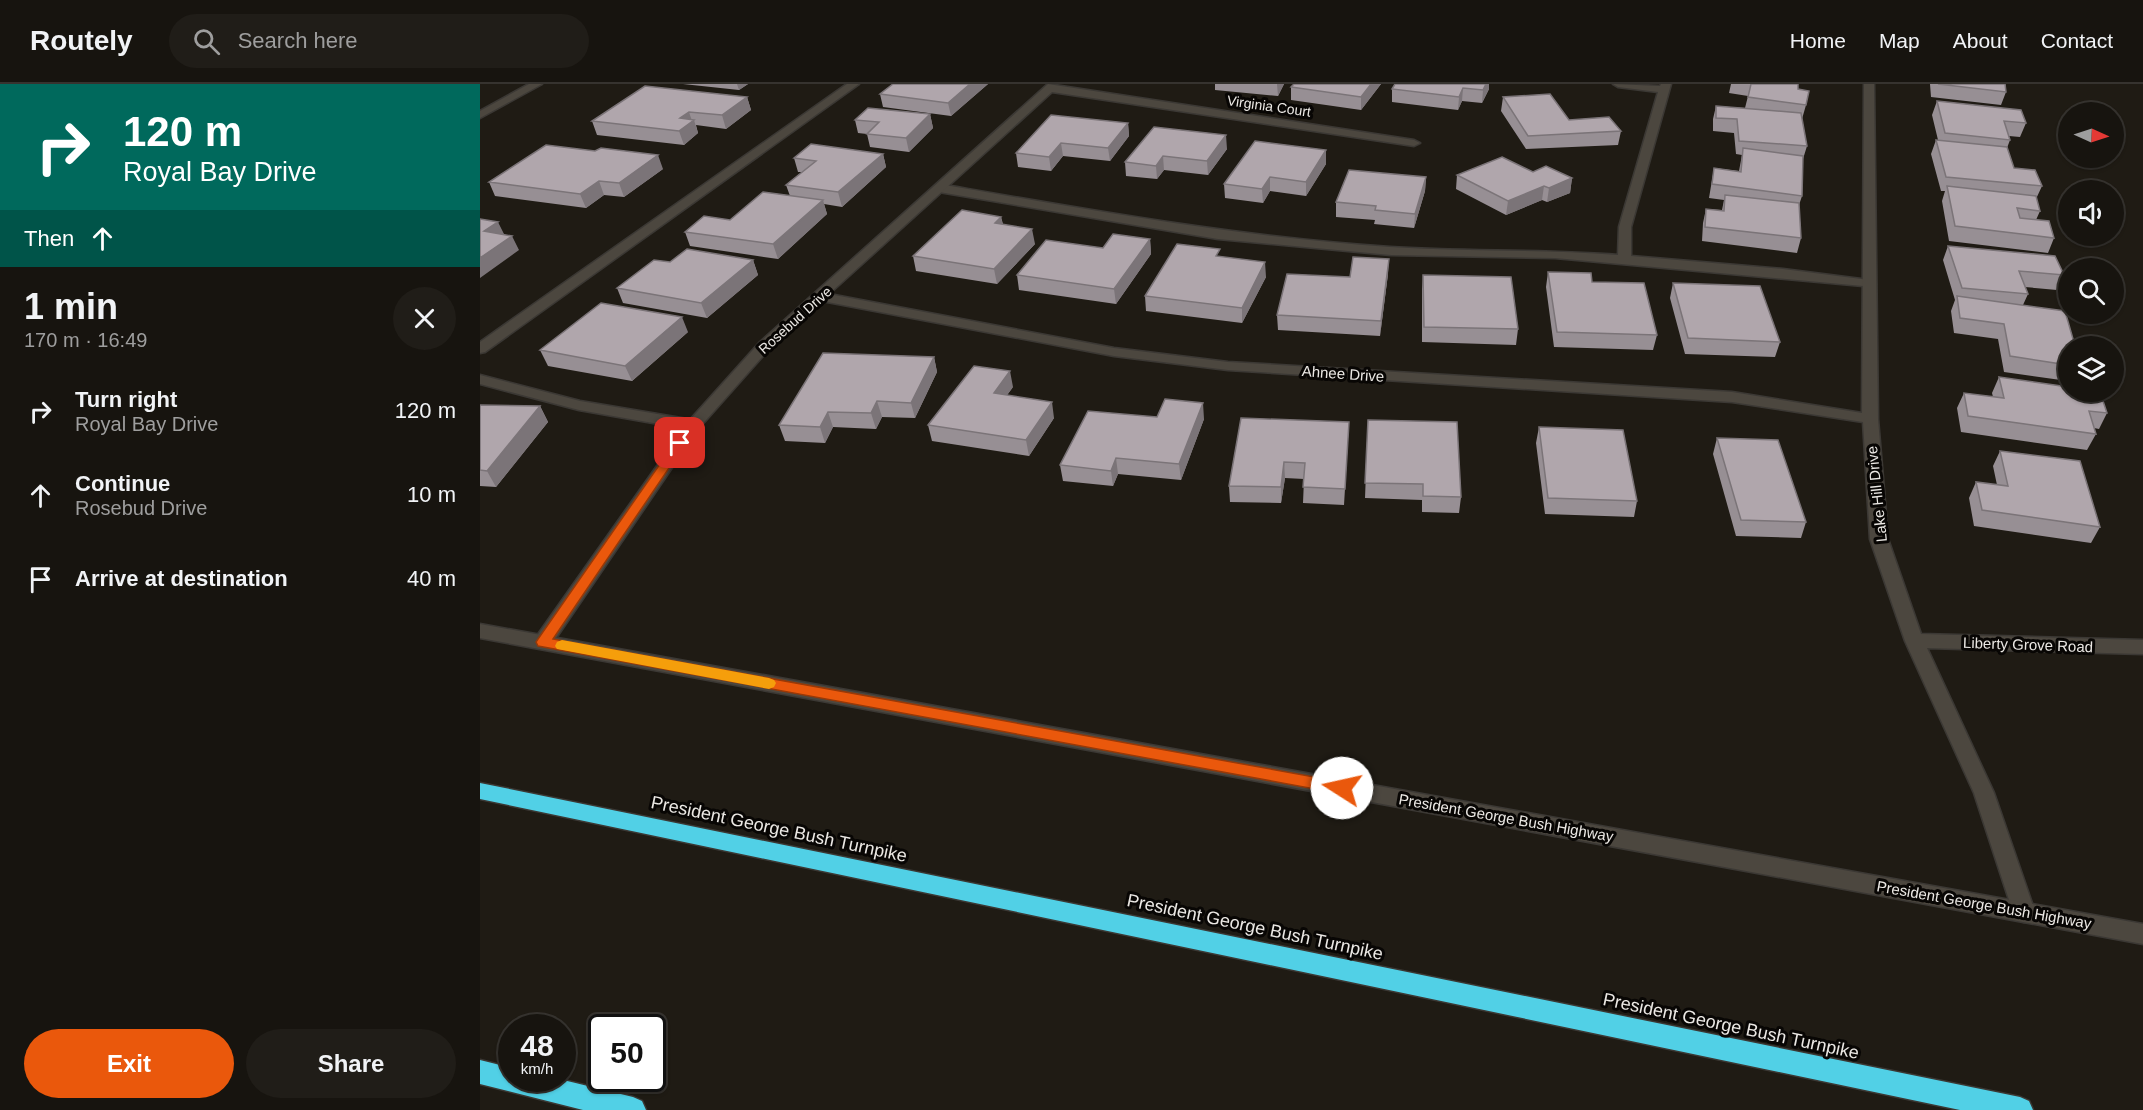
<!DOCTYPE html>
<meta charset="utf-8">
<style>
body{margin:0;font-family:Helvetica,sans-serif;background:#201d18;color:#f1f3f6;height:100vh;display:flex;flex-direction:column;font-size:22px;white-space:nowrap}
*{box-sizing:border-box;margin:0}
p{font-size:20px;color:#9e9e9e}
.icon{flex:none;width:33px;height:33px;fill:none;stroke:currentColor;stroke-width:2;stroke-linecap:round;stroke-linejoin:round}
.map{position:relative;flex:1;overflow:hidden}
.drawer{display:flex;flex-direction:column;background:#17140f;width:480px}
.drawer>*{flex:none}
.top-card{background:#00695c;color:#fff;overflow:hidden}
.needle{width:39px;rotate:93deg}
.fabs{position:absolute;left:1578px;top:18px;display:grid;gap:12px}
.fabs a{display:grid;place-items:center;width:66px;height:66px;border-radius:50%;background:#17140f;box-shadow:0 2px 4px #0004,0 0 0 2px #36332f;font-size:30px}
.speed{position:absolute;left:18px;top:930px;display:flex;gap:12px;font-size:30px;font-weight:700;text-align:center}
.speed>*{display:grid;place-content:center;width:78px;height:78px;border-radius:50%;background:#17140f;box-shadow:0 2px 4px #0004,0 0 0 2px #36332f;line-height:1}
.speed small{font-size:15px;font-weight:400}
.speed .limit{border:3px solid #111;border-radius:9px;background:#fff;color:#111}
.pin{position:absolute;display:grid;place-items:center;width:51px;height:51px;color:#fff;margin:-26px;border-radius:12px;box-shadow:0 3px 9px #0006}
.me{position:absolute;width:66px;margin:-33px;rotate:280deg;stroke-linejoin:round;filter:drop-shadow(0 0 4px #0008)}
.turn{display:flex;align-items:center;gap:21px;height:126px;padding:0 24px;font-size:27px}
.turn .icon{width:78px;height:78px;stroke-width:2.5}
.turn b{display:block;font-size:42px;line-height:51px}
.then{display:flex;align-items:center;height:57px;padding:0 24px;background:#0003;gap:12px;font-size:22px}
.round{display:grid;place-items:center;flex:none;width:63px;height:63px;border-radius:32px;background:#201d18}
.summary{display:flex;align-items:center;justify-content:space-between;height:102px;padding:0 24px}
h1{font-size:36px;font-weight:700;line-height:45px}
.cta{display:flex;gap:12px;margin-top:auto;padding:12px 24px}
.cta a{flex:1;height:69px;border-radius:36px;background:#ea580c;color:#fff;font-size:24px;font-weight:700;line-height:69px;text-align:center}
.cta a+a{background:#201d18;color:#f1f3f6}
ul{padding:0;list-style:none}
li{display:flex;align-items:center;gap:18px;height:84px;padding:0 24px}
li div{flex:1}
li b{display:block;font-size:22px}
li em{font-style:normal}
header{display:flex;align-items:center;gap:36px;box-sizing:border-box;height:84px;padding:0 30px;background:#17140f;border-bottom:2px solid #36332f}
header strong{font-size:28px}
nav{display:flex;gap:33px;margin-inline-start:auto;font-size:21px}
.search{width:420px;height:54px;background:#201d18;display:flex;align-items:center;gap:15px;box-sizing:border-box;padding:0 21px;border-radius:33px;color:#9e9e9e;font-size:22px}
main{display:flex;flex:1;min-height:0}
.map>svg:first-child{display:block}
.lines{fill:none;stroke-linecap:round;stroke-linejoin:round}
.lane-casing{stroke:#3b3834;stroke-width:3}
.street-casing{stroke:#3b3834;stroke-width:3}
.secondary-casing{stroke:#3b3834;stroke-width:3}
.highway-casing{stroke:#3b3834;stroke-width:3}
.lane{fill:#4c473f;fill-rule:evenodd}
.street{fill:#4c473f;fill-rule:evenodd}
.secondary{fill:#4c473f;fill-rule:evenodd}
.highway{fill:#51d0e6;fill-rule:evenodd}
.wall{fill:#978f94}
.shaded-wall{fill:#7b7478}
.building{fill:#b0a6ac;stroke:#7b7478;stroke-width:1.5}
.route{fill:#ea580c;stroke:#983908;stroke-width:1.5}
.slow{fill:#f59e0b}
.labels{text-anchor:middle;stroke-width:6;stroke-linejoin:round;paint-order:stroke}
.far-street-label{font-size:14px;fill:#ebe8e4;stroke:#080604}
.street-label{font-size:15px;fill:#ebe8e4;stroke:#080604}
.near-street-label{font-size:18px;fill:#ebe8e4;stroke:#080604}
</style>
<header>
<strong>Routely</strong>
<div class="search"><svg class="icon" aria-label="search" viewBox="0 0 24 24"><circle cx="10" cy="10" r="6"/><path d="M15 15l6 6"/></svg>Search here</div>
<nav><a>Home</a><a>Map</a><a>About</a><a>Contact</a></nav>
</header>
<main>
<section class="drawer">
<div class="top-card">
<div class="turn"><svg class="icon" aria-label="right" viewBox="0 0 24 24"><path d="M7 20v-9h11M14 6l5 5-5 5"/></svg><div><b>120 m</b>Royal Bay Drive</div></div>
<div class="then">Then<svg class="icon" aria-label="ahead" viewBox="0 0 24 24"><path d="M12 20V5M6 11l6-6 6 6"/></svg></div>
</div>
<div class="summary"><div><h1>1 min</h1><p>170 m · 16:49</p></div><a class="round"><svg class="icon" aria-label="close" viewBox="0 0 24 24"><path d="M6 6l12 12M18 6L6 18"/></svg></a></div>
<ul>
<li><svg class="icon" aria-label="right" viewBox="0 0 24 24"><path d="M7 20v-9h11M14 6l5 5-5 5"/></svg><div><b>Turn right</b><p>Royal Bay Drive</p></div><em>120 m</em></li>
<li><svg class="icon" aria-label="ahead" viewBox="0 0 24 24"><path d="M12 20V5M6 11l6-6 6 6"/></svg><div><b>Continue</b><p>Rosebud Drive</p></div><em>10 m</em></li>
<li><svg class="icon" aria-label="arrive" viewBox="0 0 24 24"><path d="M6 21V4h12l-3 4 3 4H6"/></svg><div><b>Arrive at destination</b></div><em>40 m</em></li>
</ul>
<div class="cta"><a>Exit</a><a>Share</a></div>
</section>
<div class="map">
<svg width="1663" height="1026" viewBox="0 0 1663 1026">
<rect width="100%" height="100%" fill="#1f1b14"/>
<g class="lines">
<defs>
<path id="lane" d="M367,0h12l-374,268 -5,1v-11z
M1133,0l47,2 1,-2h10l-40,143v29l152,13 86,11 5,1 2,3 -2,3 -319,-29 -164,-3 -173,-16 -279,-47 -6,-4 6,-4c150,26 299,53 451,63 76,5 152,2 228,8l1,-28 39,-135 -40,-5z
M0,291l100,26 113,19 8,5 -8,5 -114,-20 -99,-26z"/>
<path id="street" d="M49,0h13l-62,34v-7z
M568,0l366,56 6,3 -6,3 -362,-54 -223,202 285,54 114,14 504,30 130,21 2,-329h10l4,335 10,120 33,95 222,6v14l-216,-6 67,145 41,119 -3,7 -8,3 -8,-3 -3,-7 -39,-119 -69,-152 -35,-102 -7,-117 -131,-20 -504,-32 -114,-14 -292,-55 -52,47 -71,80 -149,219 -7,2 -7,-2 -2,-5 2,-5 152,-215 72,-80z"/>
<path id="secondary" d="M0,540l1663,300v20l-1663,-306z"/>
<path id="highway" d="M0,699l1540,314 9,4 4,9h-73l-1480,-311z
M0,976l32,8v10h43l78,19 9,4 4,9h-63l-103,-26z"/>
</defs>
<!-- lane casing -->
<use href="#lane" class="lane-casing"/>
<!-- street casing -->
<use href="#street" class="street-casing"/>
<!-- secondary casing -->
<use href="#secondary" class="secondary-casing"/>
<!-- highway casing -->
<use href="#highway" class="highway-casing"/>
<!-- lane -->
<use href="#lane" class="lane"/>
<!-- street -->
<use href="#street" class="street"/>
<!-- secondary -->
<use href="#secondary" class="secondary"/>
<!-- highway -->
<use href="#highway" class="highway"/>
</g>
<!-- wall -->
<path class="wall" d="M203,0h65l-9,6z
M413,0h95l-37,32 -68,-9 -3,-13z
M735,0h69l-6,12 -63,-6z
M901,0l-20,26 -70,-10v-13z
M915,0h94v5l-7,14 -20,-2 -4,9 -66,-8v-13z
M1251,0h67v5l8,16 -4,14 5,27 -4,13 -1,37 -3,9 2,33 -4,15 -95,-12 1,-18 3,-14 16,1 2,-10 -15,-2 5,-30 25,3 3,-16 -6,-1 -2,-21 -21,-2v-12l3,-13 29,2 3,-12 -19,-3z
M1450,0h75l1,8 -5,13 -70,-8z
M267,13l4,13 -25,19 -30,-4 2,8 -14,12 -87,-10 -5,-14z
M1023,13l66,23 52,11 -3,14 -92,4 -25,-38z
M1457,17l89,22 -6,14 -11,-1 1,4 -3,8 7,20 28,18 -6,13 4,12 -4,9 18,18 -6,15 -99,-12 -7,-40 3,-10h-4l-10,-37 5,-14h2l-6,-25z
M450,30l3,14 -24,24 -39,-5 -3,-13 -9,-1 -3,-13z
M648,39l1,13 -19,25 -47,-5 -12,15 -33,-4 -2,-14z
M674,43l73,22 -19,26 -44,-5 -7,9 -31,-3 -1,-14z
M846,66v14l-20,32 -36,-5 -7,12 -38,-5 -1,-14z
M403,70l3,13 -44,40 -18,-3 3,10 -49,45 -88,-13 -5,-14 45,-12 60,-24 -4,-11 16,-13h-4l-4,-14z
M183,85l-39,28 -20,-2 -18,13 -91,-12 -6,-14z
M1053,88l39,6 -2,15 -23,9 -5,-2 -36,15 -50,-26 1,-14z
M946,93l-1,14 -11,37 -40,-4 1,-4 -39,-3v-15z
M521,133l2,7 32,20 -38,40 -81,-13 -3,-15z
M670,155l1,15 -35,50 -97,-14 -2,-15 86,-27z
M1468,162l116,29 -7,15 -32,-3 3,7 -5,11 45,60v16l-64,-9 -6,-33 -44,-6 -3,-22 4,-11 -12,-40z
M740,172l46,21 -24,46 -96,-12 -1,-15z
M273,176l5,15 -51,43 -84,-15 -6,-15 53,-26z
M1068,188l44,10 65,53 -4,15 -99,-3 -8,-60z
M908,190l-8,62 -102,-6 -1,-15 73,-38z
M943,191l95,54 -2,16 -94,-3v-53z
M1193,199l107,59 -5,15 -90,-3 -15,-56z
M208,248l-56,49 -84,-15 -8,-16z
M454,273l3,15 -22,46 -33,-1 -6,12 -43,-2 -8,16 -40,-2 -6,-16z
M1519,293l108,36 -8,16 -5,-1 2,6 -9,16 -126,-18 -4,-24 7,-15 29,4 -1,-4z
M533,303l-6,8 47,23 -25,38 -97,-15 -4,-16z
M0,321l60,1 8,16 -52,65 -16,-1z
M677,333l47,2 -23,61 -63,-6 -5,12 -50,-5 -3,-16z
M888,336l93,77 -2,16 -37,-1v-12l-57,-2z
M869,338l-5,83 -41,-2 1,-24 -19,-1 -4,25 -51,-1 -1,-16z
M1059,343l98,74 -3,16 -89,-3 -9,-71z
M1237,354l89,84 -5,16 -65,-2 -23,-82z
M1520,367l100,76 -9,16 -117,-17 -5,-28 7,-16 21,3 -4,-19z"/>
<!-- shaded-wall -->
<path class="shaded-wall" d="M257,0h11l-9,6z
M490,0h18l-37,32 -3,-13z
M797,0h7l-6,12z
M891,0h10l-20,26v-13z
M1006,0h3v5l-7,14 1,-13z
M983,4l-1,13 -4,9 1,-13z
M267,13l4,13 -25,19 -4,-14z
M209,28l3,9 2,-1 4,13 -14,12 -5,-14 1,-13z
M450,30l3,14 -24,24 -3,-14z
M648,39l1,13 -19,25 -2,-13z
M746,51l1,14 -19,26 -1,-14z
M581,59l2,13 -12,15 -2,-14z
M846,66v14l-20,32v-14z
M403,70l3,13 -44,40 -4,-15z
M178,71l5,14 -39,28 -5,-14z
M683,72l1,14 -7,9 -1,-13z
M790,93v14l-7,12 -1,-14z
M946,93l-1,14 -11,37 1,-14z
M1092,94l-2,15 -23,9 2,-14z
M119,97l5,14 -18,13 -6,-14z
M1064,102l-2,14 -36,15 2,-14z
M343,116l4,14 -49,45 -5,-15z
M521,133l3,14 -9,-8z
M18,138l7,14 -21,-5z
M552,145l3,15 -38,40 -3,-15z
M32,152l7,14 -39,28v-20z
M670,155l1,15 -35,50 -2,-15z
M909,175l-1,15 -8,62 1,-15z
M273,176l5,15 -51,43 -6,-15z
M785,178l1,15 -24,46v-15z
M202,233l6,15 -56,49 -7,-15z
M454,273l3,15 -22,46 -4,-15z
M530,287l3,16 -16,22 -3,-16z
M397,317l5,16 -6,12 -5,-16z
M572,318l2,16 -25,38 -3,-16z
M723,319l1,16 -23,61 -2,-16z
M60,322l8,16 -52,65 -9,-16z
M348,328l5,15 -8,16 -5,-16z
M636,374l2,16 -5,12 -2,-15z
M804,378l1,16 -4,25v-16z"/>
<!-- building -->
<path class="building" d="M413,0h77l-22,19 -68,-9z
M814,0h77l-10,13 -70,-10z
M915,0h91l-3,6 -20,-2 -4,9 -67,-8z
M1271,0h47v5l11,2 -3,14 -58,-8z
M1458,0h67l1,8z
M165,2l102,11 -25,18 -33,-3 -9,6 14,2 -15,11 -87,-10z
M1070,10l19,26 40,-3 12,14 -93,5 -25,-39z
M1457,17l84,9 5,13 -22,-2 6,19 -65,-7z
M1236,22l85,7 6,33 -68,-5 -2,-22 -21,-1z
M388,24l62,6 -24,24 -39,-4 12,-12 -24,-2z
M571,31l77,8 -20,25 -47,-5 -12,14 -33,-4z
M674,43l72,8 -19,26 -44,-5 -7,10 -31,-4z
M1456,56l71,7 7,21 21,2 7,16 -96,-9z
M775,57l71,9 -20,32 -36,-5 -8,12 -38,-5z
M331,60l72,10 -45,38 -52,-7 30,-24 -22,-3z
M66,61l49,6 6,-3 57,7 -39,28 -20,-2 -19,13 -91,-12z
M1263,64l60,8 -1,40 -90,-12 2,-16 27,4z
M1022,73l31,15 13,-6 26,12 -23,10 -5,-2 -36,15 -51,-26z
M869,86l77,7 -11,37 -40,-4 1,-4 -40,-4z
M1467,102l89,10 4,15 -23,-3 3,10 29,3 5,17 -99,-12z
M283,108l60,8 -50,44 -88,-12 19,-16 26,4z
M1245,111l74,8 2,35 -96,-11 1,-18 18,2z
M482,126l39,7 -6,6 37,6 -38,40 -81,-13z
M0,135l18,3 -14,9 28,5 -32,22z
M633,150l37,5 -36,50 -97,-14 29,-35 57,8z
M697,160l43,5 -4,7 49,6 -23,46 -97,-12z
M1468,162l107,10 9,19 -45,-4 9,23 -66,-6z
M207,165l66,11 -52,43 -84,-15 37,-28 16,2z
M873,173l36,2 -8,62 -104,-6 10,-41 63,3z
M1068,188l43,1 1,9 52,1 13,52 -100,-3z
M943,191l88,2 7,52 -94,-2z
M1193,199l87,3 20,56 -92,-4z
M1477,212l108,15 10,35h-7v19l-58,-9 -6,-32 -44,-6z
M121,219l81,14 -57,49 -85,-16z
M343,269l111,4 -23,46 -34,-2 -6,12 -43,-1 -8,15 -41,-2z
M494,282l36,5 -16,22 58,9 -26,38 -98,-15z
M1519,293l69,10v5h32l7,21 -18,-2 7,23 -128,-18 -4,-23 40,5z
M685,315l38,4 -24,61 -63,-6 -5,13 -51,-6 28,-54 69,6z
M0,321l60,1 -53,65 -7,-1z
M761,334l108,4 -4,67 -42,-2 2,-24 -21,-1 -3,25 -52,-1z
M888,336l89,2 4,75 -38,-1v-12l-58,-1z
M1059,343l84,3 14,71 -89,-3z
M1237,354l61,2 28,82 -65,-2z
M1520,367l80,10 20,66 -118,-17 -6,-28 32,4z"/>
<!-- route -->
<path class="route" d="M200,356l6,3 -133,196 789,143 6,1 2,5 -2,4 -6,2 -804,-148 -2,-4 2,-3 138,-198z"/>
<!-- slow -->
<path class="slow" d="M82,556l207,38 5,2 2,3 -2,4 -5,2 -212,-40 -2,-3 2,-4z"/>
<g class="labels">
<!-- far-street labels -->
<g class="far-street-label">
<text transform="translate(789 22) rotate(8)" y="5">Virginia Court</text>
<text transform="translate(315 236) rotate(-42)" y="5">Rosebud Drive</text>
</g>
<!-- street labels -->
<g class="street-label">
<text transform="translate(863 290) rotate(4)" y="5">Ahnee Drive</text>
<text transform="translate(1397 410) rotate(-96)" y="5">Lake Hill Drive</text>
<text transform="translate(1548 561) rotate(2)" y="5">Liberty Grove Road</text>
<text transform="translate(1026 734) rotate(10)" y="5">President George Bush Highway</text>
<text transform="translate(1504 821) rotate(10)" y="5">President George Bush Highway</text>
</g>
<!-- near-street labels -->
<g class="near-street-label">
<text transform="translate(299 745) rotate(12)" y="6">President George Bush Turnpike</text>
<text transform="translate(775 843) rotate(12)" y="6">President George Bush Turnpike</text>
<text transform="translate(1251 942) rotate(12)" y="6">President George Bush Turnpike</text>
</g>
</g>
</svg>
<div class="fabs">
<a><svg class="needle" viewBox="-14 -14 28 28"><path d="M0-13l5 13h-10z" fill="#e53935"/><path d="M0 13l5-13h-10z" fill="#9e9e9e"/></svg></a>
<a><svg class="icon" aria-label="sound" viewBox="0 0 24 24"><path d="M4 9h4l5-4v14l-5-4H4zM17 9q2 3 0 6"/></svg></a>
<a><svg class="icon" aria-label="search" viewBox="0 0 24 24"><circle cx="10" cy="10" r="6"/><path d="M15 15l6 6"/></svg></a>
<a><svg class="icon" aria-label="layers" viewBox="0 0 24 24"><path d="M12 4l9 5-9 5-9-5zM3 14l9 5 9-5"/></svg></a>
</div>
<div class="speed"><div>48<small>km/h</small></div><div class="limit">50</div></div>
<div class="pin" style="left:200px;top:359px;background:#d93025"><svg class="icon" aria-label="arrive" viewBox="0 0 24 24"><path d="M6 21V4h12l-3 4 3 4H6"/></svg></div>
<svg class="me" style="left:862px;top:704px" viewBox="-20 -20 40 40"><circle r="19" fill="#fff"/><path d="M0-13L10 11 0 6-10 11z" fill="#ea580c"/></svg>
</div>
</main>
